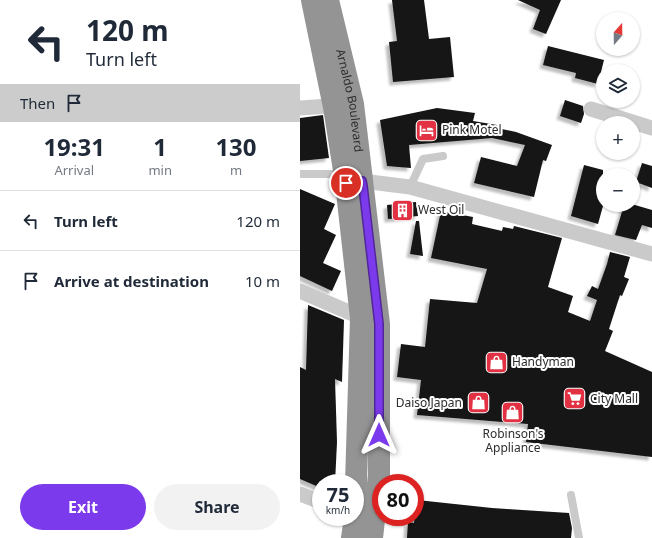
<!DOCTYPE html>
<meta charset="utf-8">
<style>
body{margin:0;font-family:"Noto Sans",sans-serif;background:#f2f2f3;color:#1f2937;height:100vh;display:flex;flex-direction:column;font-size:15px;white-space:nowrap}
*{box-sizing:border-box;margin:0}
p{font-size:13px;color:#747a83}
.icon{flex:none;width:22px;height:22px;fill:none;stroke:currentColor;stroke-width:2;stroke-linecap:round;stroke-linejoin:round}
.map{position:relative;flex:1;overflow:hidden}
.sheet{display:flex;flex-direction:column;background:#fff;width:300px}
.sheet>*{flex:none}
.top-card{background:#fff;color:#1f2937;overflow:hidden}
.needle{width:26px;rotate:20deg}
.fabs{position:absolute;left:296px;top:12px;display:grid;gap:8px}
.fabs a{display:grid;place-items:center;width:44px;height:44px;border-radius:50%;background:#fff;box-shadow:0 1px 3px #0004;font-size:20px}
.speed{position:absolute;left:12px;top:474px;display:flex;gap:8px;font-size:20px;font-weight:700;text-align:center}
.speed>*{display:grid;place-content:center;width:52px;height:52px;border-radius:50%;background:#fff;box-shadow:0 1px 3px #0004;line-height:1}
.speed small{font-size:10px;font-weight:400}
.speed .limit{border:6px solid #d22;background:#fff;color:#111}
.pin{position:absolute;display:grid;place-items:center;width:34px;height:34px;color:#fff;margin:-17px;border:2px solid #fff;border-radius:50%;box-shadow:0 1px 4px #0007}
.me{position:absolute;width:44px;margin:-22px;rotate:0deg;stroke-linejoin:round;filter:drop-shadow(0 0 3px #0008)}
.turn{display:flex;align-items:center;gap:14px;height:84px;padding:0 20px;font-size:18px}
.turn .icon{width:52px;height:52px;stroke-width:2.5}
.turn b{display:block;font-size:28px;line-height:34px}
.then{display:flex;align-items:center;height:38px;padding:0 20px;background:#0003;gap:8px;font-size:15px}
.eta{display:flex;justify-content:space-evenly;align-items:center;height:68px;text-align:center}
.eta b{font-size:24px;font-weight:700;line-height:28px}
.button{display:flex;gap:8px;margin-top:auto;padding:8px 20px}
.button a{flex:1;height:46px;border-radius:24px;background:#7c3aed;color:#fff;font-size:16px;font-weight:700;line-height:46px;text-align:center}
.button a+a{background:#f2f2f3;color:#1f2937}
ul{padding:0;list-style:none}
li{display:flex;align-items:center;gap:12px;height:60px;padding:0 20px;border-top:1px solid #e0e1e3}
li div{flex:1}
li b{display:block;font-size:15px}
li em{font-style:normal}
main{display:flex;flex:1;min-height:0}
.map>svg:first-child{display:block}
.building{fill:#141414;filter:url(#shadow)}
.lines{fill:none;stroke-linecap:round;stroke-linejoin:round}
.lane{stroke:#cacaca;stroke-width:8}
.street{stroke:#cacaca;stroke-width:15}
.highway{stroke:#949494;stroke-width:22}
.route-casing{stroke:#51269a;stroke-width:10}
.route{stroke:#7c3aed;stroke-width:7}
.labels{text-anchor:middle;stroke-width:4;stroke-linejoin:round;paint-order:stroke}
.street-label{font-size:12px;fill:#2d2d2d;stroke:#fff}
.poi-label{font-size:12px;fill:#2d2d2d;stroke:#fff;text-anchor:start}
</style>
<main>
<section class="sheet">
<div class="top-card">
<div class="turn"><svg class="icon" aria-label="left" viewBox="0 0 24 24"><path d="M17 20v-9H6M10 6l-5 5 5 5"/></svg><div><b>120 m</b>Turn left</div></div>
<div class="then">Then<svg class="icon" aria-label="arrive" viewBox="0 0 24 24"><path d="M6 21V4h12l-3 4 3 4H6"/></svg></div>
</div>
<div class="eta">
<div><b>19:31</b><p>Arrival</p></div>
<div><b>1</b><p>min</p></div>
<div><b>130</b><p>m</p></div>
</div>
<ul>
<li><svg class="icon" aria-label="left" viewBox="0 0 24 24"><path d="M17 20v-9H6M10 6l-5 5 5 5"/></svg><div><b>Turn left</b></div><em>120 m</em></li>
<li><svg class="icon" aria-label="arrive" viewBox="0 0 24 24"><path d="M6 21V4h12l-3 4 3 4H6"/></svg><div><b>Arrive at destination</b></div><em>10 m</em></li>
</ul>
<div class="button"><a>Exit</a><a>Share</a></div>
</section>
<div class="map">
<svg width="352" height="538" viewBox="0 0 352 538">
<defs>
<filter id="shadow"><feDropShadow dx="-3.5" dy="3.5" stdDeviation="1" flood-color="#0004"/></filter>
</defs>
<rect width="100%" height="100%" fill="#fff"/>
<!-- building -->
<path class="building" d="M92,0h32l5,39 21,-2 4,40 -61,5 -4,-40 8,-1z
M218,0h43l-15,34 -13,-5 7,-19z
M248,46l56,14 -6,24 -23,-6 1,-5 -33,-8z
M265,100l18,6 1,8 -3,9 -21,-7z
M137,108l38,5 -2,8 24,4v3l19,4 36,13 -6,16 -3,-1 -9,37 -60,-14 7,-26 36,9 8,-21 -33,-7 -83,7 2,23 -24,-2 -7,-46z
M23,115l6,43 -29,3v-43z
M342,163l10,3v22l-16,-6z
M284,165l19,5v36l-5,18 -27,-8z
M0,189l35,15 -11,25 12,6 -13,28 18,8 -9,20 -32,-15z
M116,202l2,14 -30,3 -1,-14z
M324,205h11l17,5v18l-10,-3 -6,15 -21,-5z
M141,211l32,6 -1,7 30,7 1,-4 10,2 1,-3 48,12 -14,49 25,9 -5,16 22,9 7,-21 -10,-4 5,-10 6,3 9,-25 3,-12 20,5 -6,20 5,2 -7,17 -2,-1 -11,34 4,2 -8,20 47,21v85l-126,-15 2,-18 -111,-9 4,-35 -24,-3 4,-33 24,3 5,-48 47,4 10,-34 -56,-11z
M116,221h3l4,35 -13,-2z
M8,305l36,15 -2,62 -7,-3 2,63 -2,41h-14v5l-21,-9v-112l6,3z
M117,500l75,8 77,5 3,15 -1,10h-164l1,-16 6,1z"/>
<g class="lines">
<!-- lane -->
<path class="lane" d="M0,174h43
M110,187l13,-28 20,-3
M271,495l8,43"/>
<!-- street -->
<path class="street" d="M0,108l43,-3
M291,109l61,19
M53,182l9,-1 48,6 242,67
M0,291l67,29
M0,494l21,8"/>
<!-- highway -->
<g class="highway">
<path d="M12,0l22,107 12,76 15,135 -6,198"/>
<path id="s1" d="M28,0l25,104 26,220v151l-7,63"/>
<path d="M52,538l3,-21"/>
</g>
</g>
<g class="lines">
<defs>
<path id="route" d="M46,183l16,-2 1,5 16,138v111"/>
</defs>
<!-- route casing -->
<use href="#route" class="route-casing"/>
<!-- route -->
<use href="#route" class="route"/>
</g>
<!-- icons -->
<defs>
<symbol id="hotel-square" viewBox="-11 -11 22 22"><rect x="-9" y="-9" width="18" height="18" rx="4" fill="#e13142" stroke="#fff"/><path d="M-6-4.5h1.5V1H6V5H4.5V3h-9V5H-6ZM-4 0a1.8 1.8 0 1 1 3.6 0ZM.5 0V-2.5h3Q6-2.5 6 0Z" fill="#fff"/></symbol>
<symbol id="building-square" viewBox="-11 -11 22 22"><rect x="-9" y="-9" width="18" height="18" rx="4" fill="#e13142" stroke="#fff"/><path d="M-4-6H4V6H1V3H-1V6H-4ZM-2.5-4.3h1.7v1.8h-1.7ZM.8-4.3h1.7v1.8H.8ZM-2.5-1h1.7V.8h-1.7ZM.8-1h1.7V.8H.8Z" fill="#fff"/></symbol>
<symbol id="shop-square" viewBox="-11 -11 22 22"><rect x="-9" y="-9" width="18" height="18" rx="4" fill="#e13142" stroke="#fff"/><path d="M-5-2.5h2.3a2.7 3.5 0 0 1 5.4 0H5L5.5 6h-11ZM-1.5-2.5h3a1.5 2.3 0 0 0-3 0Z" fill="#fff"/></symbol>
<symbol id="supermarket-square" viewBox="-11 -11 22 22"><rect x="-9" y="-9" width="18" height="18" rx="4" fill="#e13142" stroke="#fff"/><path d="M-6-5.5h2.5l.6 2H6L4.5 2H-2.5L-4.4-4H-6ZM-1.5 3.2a1.3 1.3 0 1 0 .1 0ZM3 3.2a1.3 1.3 0 1 0 .1 0Z" fill="#fff"/></symbol>
</defs>
<g fill-rule="evenodd">
<use href="#hotel-square" x="114" y="118" width="25" height="25"/>
<use href="#building-square" x="90" y="198" width="25" height="25"/>
<use href="#shop-square" x="184" y="350" width="25" height="25"/>
<use href="#supermarket-square" x="262" y="386" width="25" height="25"/>
<use href="#shop-square" x="166" y="390" width="25" height="25"/>
<use href="#shop-square" x="200" y="400" width="25" height="25"/>
</g>
<g class="labels">
<!-- street labels -->
<g class="street-label">
<text dy="4" stroke="none"><textPath href="#s1" startOffset="103">Arnaldo Boulevard</textPath></text>
</g>
<!-- poi labels -->
<g class="poi-label">
<text x="142" y="134">Pink Motel</text>
<text x="118" y="214">West Oil</text>
<text x="212" y="366">Handyman</text>
<text x="290" y="403">City Mall</text>
<text x="162" y="407" text-anchor="end">Daiso Japan</text>
<text x="213" y="438" text-anchor="middle">Robinson's<tspan x="213" dy="14">Appliance</tspan></text>
</g>
</g>
</svg>
<div class="fabs">
<a><svg class="needle" viewBox="-14 -14 28 28"><path d="M0-13l5 13h-10z" fill="#e53935"/><path d="M0 13l5-13h-10z" fill="#747a83"/></svg></a>
<a><svg class="icon" aria-label="layers" viewBox="0 0 24 24"><path d="M12 4l9 5-9 5-9-5zM3 14l9 5 9-5"/></svg></a>
<a>+</a>
<a>−</a>
</div>
<div class="speed"><div>75<small>km/h</small></div><div class="limit">80</div></div>
<div class="pin" style="left:46px;top:183px;background:#d93025"><svg class="icon" aria-label="arrive" viewBox="0 0 24 24"><path d="M6 21V4h12l-3 4 3 4H6"/></svg></div>
<svg class="me" style="left:79px;top:435px" viewBox="-20 -20 40 40"><path d="M0-17L14 15 0 8-14 15z" fill="#7c3aed" stroke="#fff" stroke-width="4"/></svg>
</div>
</main>
